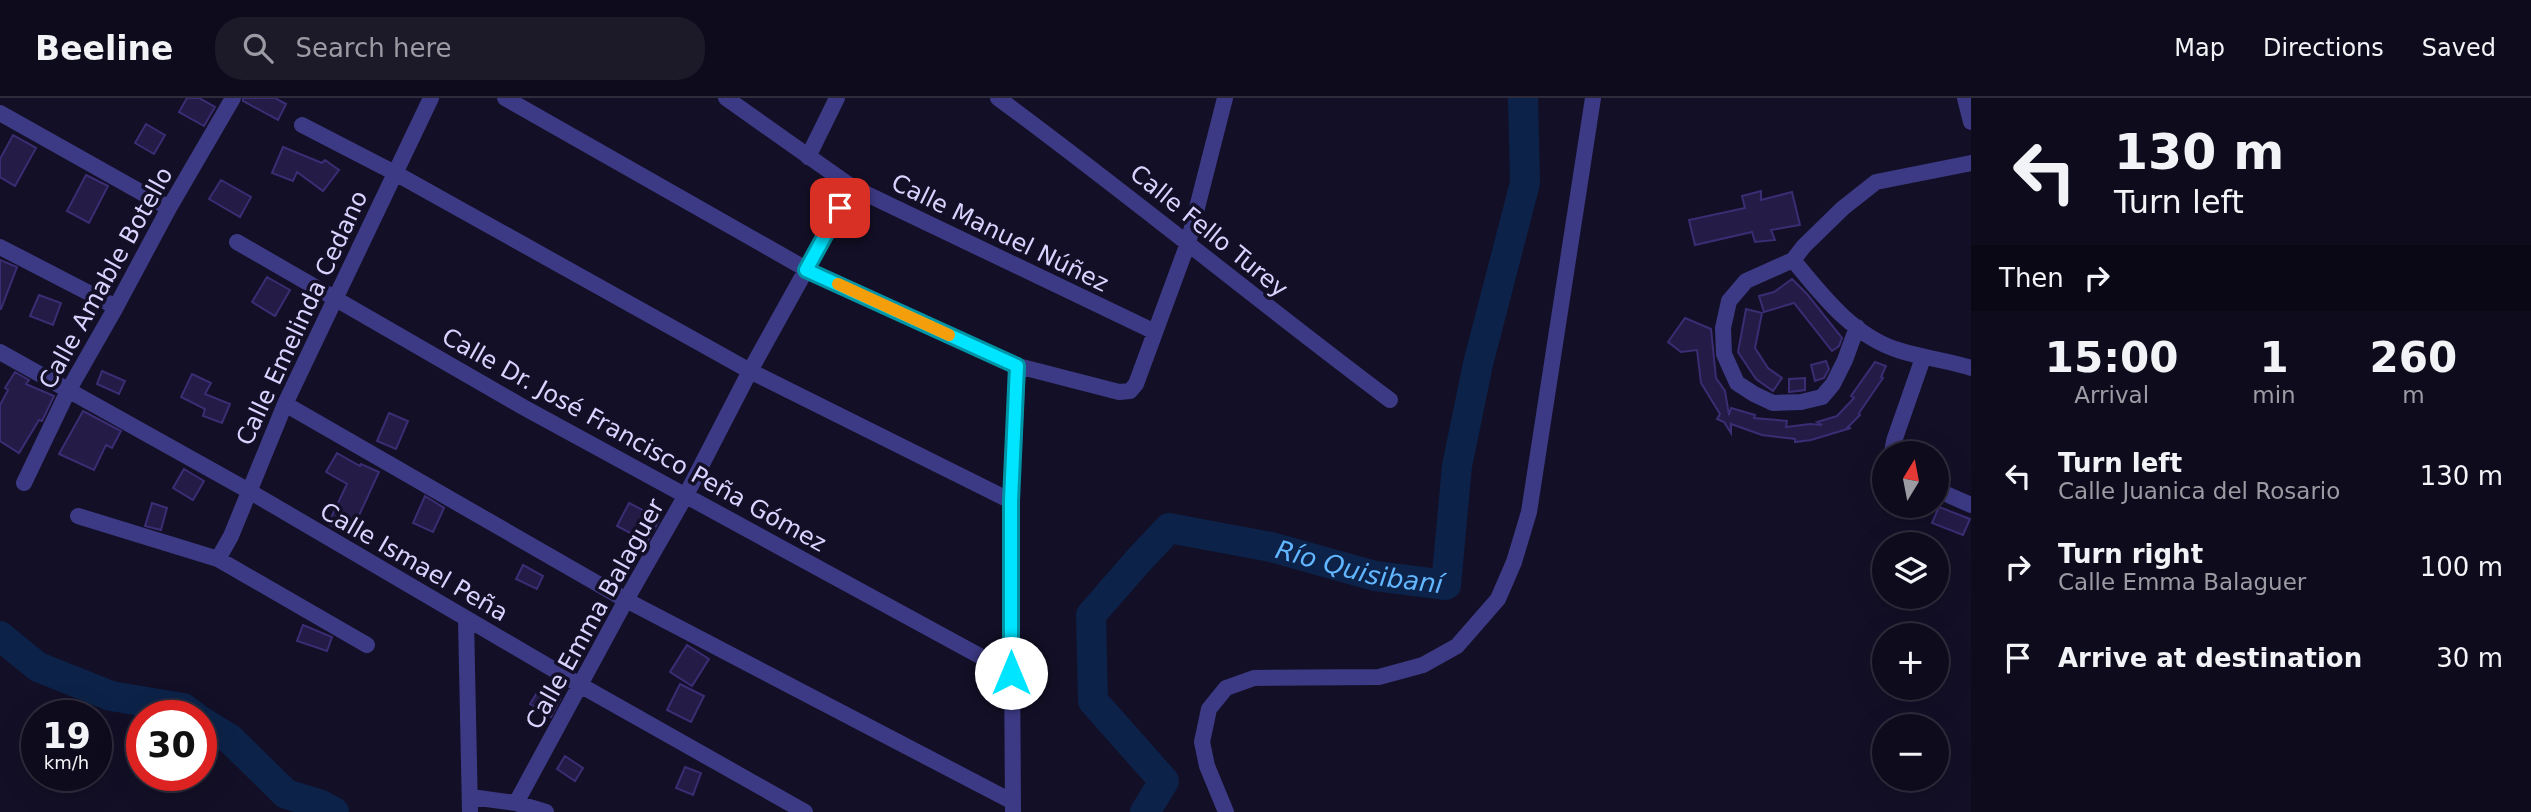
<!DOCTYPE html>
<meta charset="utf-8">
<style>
body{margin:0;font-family:"DejaVu Sans",sans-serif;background:#1c1929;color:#f1f3f6;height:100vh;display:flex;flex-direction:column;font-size:26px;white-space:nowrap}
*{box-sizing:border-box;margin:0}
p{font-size:23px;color:#9b9ba3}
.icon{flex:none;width:38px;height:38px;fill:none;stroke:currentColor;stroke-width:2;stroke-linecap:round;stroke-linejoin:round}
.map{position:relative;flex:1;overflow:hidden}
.sheet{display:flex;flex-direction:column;background:#0e0b1c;width:560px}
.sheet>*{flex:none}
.top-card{background:#0e0b1c;color:#f1f3f6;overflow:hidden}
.needle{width:46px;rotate:10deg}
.controls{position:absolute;left:1872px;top:343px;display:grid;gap:14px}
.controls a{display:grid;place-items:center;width:77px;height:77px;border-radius:50%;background:#0e0b1c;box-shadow:0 7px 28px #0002,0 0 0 2px #2e2b3b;font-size:35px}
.speed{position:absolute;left:21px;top:602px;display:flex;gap:14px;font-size:35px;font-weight:700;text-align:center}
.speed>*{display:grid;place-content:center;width:91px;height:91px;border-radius:50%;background:#0e0b1c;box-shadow:0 7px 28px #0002,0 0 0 2px #2e2b3b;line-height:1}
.speed small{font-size:18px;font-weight:400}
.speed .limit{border:10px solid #d22;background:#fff;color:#111}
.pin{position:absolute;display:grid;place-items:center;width:60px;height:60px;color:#fff;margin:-30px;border-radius:14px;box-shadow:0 4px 10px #0006}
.me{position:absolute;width:77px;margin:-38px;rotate:0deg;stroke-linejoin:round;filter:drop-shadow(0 0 5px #0008)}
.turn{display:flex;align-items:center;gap:24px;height:147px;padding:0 28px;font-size:32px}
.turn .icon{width:91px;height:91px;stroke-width:2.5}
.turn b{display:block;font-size:49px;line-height:60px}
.then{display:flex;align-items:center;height:66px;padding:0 28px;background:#0003;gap:14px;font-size:26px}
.eta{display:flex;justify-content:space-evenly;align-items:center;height:119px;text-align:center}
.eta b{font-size:42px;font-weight:700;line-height:49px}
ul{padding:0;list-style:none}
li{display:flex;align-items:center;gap:21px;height:91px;padding:0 28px}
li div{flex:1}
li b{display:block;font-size:26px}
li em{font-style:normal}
header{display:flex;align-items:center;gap:42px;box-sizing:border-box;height:98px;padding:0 35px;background:#0e0b1c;border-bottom:2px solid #2e2b3b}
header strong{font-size:33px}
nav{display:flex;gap:38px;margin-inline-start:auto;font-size:24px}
.search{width:490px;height:63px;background:#1c1929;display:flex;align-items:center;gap:18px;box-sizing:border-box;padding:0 24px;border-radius:28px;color:#9b9ba3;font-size:26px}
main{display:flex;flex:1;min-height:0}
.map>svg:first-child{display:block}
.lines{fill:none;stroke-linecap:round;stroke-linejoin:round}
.river{stroke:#0c2248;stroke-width:30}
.building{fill:#241b47;stroke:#3b2d73;stroke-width:2}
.street{stroke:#3d3a85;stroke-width:16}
.route-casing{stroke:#0095a6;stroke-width:18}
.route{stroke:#00e5ff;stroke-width:12}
.slow{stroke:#f59e0b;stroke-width:12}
.labels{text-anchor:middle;stroke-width:7;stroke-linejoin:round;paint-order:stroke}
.street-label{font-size:24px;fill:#d9d4ff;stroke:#130f26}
.water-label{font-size:26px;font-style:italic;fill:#62b6ff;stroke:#130f26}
</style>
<header>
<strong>Beeline</strong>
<div class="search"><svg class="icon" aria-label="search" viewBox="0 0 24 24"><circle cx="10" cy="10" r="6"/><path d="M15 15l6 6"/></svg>Search here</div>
<nav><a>Map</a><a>Directions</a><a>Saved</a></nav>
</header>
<main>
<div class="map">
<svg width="1971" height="714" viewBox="0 0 1971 714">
<rect width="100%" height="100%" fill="#130f26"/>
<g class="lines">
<!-- river -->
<g class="river">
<path d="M0,538l38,31 73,29 72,12 11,8"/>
<path d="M201,623l29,18 56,55 33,10 15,8"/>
<path id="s1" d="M1145,714l19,-31 -71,-80 -2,-86 47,-54 31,-33 102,19 104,29 71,9 11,-119 21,-102 47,-181 -2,-85"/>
</g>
</g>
<!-- building -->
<path class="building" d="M187,0h12l16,9 -11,19 -25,-14z
M243,0h32l11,6 -8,16 -35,-19z
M146,26l19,11 -11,19 -19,-11z
M13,37l23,13 -21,38 -15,-9v-18z
M283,49l39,16 3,-3 14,10 -16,21 -26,-19 -4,9 -21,-8z
M86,77l22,11 -19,37 -22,-12z
M221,82l30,17 -11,20 -31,-18z
M1761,93v9l31,-8 8,33 -29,5 4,10 -20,2 -3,-10 -57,13 -6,-25 56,-12 -3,-12z
M0,162l17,7 -16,42h-1z
M267,179l23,13 -15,26 -23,-14z
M1792,181l15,15 35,44 -3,8 -7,5 -38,-48 -30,9 -5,-16 15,-4z
M39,197l22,8 -8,22 -23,-9z
M1746,211l16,4 -7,35 13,20 14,10 -9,13 -17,-12 -18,-27z
M1685,220l26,11 5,49 9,13 4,24 2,-7 24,7 -1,3 33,3 -1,6 24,-3 12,1 -5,-3 20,-6 17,-18 -3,-2 24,-34 11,4 -5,11 2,1 -24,35 1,2 -13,13h4l-40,12 -16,2v-3l-33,-4 -31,-11v9l-7,-11 -7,-3 3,-5 -19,-31 -4,-33 -16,2 -13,-10z
M1826,263l3,8 -5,9 -9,3 -4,-16z
M102,273l23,10 -6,13 -22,-10z
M15,274l14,8 -3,4 28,12 -12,25 -3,-1 -20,33 -19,-12v-36l8,-15 -3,-2z
M192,276l19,9 -6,11 25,10 -8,19 -19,-7 2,-7 -24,-12z
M1805,280v12l-16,2v-13z
M83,313l38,20 -9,17 -6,-3 -12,25 -35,-16z
M389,315l19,8 -12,28 -19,-8z
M337,355l23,13 1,-2 18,8 -29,63 -22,-11 19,-40 -21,-12z
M184,371l20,12 -11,19 -20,-12z
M425,398l19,12 -11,24 -20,-9z
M152,405l15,5 -6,22 -16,-4z
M629,405l31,16 -13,23 -30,-16z
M1939,409l31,12 -7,16 -31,-12z
M523,467l20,11 -6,13 -21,-10z
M303,527l29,12 -5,14 -30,-10z
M687,547l22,14 -17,27 -22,-14z
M680,586l24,12 -13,26 -24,-12z
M542,587l19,12 -10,20 -21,-13z
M565,658l18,12 -8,13 -18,-12z
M685,669l16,6 -8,22 -17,-7z"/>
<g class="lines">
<!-- street -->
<path class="street" d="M505,0l301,171 212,97 101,26 11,-1 6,-7 52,-141 37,-145
M726,0l126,89 303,145
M998,0c133,98 260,203 392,302
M1965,0l6,24
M0,15l169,95
M302,27l93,48 355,198 261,130
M808,59l29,-59
M237,144l286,165 488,266
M0,149l116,60
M1793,162c28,34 60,76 105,90 24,8 49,10 73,18
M1857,229l-12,33 -12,24 -11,13 -21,5 -28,1 -19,-9 -17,-11 -13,-29 -1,-26 6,-27 17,-20 47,-21 11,-14 39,-38 33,-26 95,-19
M0,254l249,139 331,194 225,127
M285,306l341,196 387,202
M1892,355l2,-12 29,-83
M24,385l44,-92 48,-84 53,-99 64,-110
M1937,392l34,15
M78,418l140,43 149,86
M218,461l13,-23 54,-132 146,-306
M466,521l4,193
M471,699l45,6 30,9
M516,705l110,-203 60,-105 64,-124 102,-184
M1013,713l-2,-310 7,-135
M1226,714l-19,-46 -5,-24 7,-33 17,-21 28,-10 125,-1 44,-12 34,-19 41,-47 16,-37 15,-50 64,-414"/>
</g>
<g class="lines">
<defs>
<path id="route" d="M840,110l-34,62 211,96 -6,135v172"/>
</defs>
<!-- route casing -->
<use href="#route" class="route-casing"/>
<!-- route -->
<use href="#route" class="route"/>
<!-- slow -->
<path class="slow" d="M838,186l111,51"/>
</g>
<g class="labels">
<!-- street labels -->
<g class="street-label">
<text transform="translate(1209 133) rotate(39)" y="8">Calle Fello Turey</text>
<text transform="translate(1000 135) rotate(26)" y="8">Calle Manuel Núñez</text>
<text transform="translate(106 180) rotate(-61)" y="8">Calle Amable Botello</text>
<text transform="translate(302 220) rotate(-65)" y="8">Calle Emelinda Cedano</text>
<text transform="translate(634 342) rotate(29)" y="8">Calle Dr. José Francisco Peña Gómez</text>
<text transform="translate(414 464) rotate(30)" y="8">Calle Ismael Peña</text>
<text transform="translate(595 516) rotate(-61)" y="8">Calle Emma Balaguer</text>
</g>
<!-- water labels -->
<g class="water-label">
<text dy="9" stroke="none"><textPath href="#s1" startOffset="541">Río Quisibaní</textPath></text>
</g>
</g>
</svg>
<div class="controls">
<a><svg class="needle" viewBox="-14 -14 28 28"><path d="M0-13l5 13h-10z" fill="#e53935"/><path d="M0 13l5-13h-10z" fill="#9b9ba3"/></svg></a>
<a><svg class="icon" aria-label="layers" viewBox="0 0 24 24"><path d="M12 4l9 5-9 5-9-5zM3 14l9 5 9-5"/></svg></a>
<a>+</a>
<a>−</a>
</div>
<div class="speed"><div>19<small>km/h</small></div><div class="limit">30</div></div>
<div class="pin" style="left:840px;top:110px;background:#d93025"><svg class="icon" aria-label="arrive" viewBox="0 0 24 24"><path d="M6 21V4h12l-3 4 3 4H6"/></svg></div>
<svg class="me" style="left:1011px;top:575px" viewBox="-20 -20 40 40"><circle r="19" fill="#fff"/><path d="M0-13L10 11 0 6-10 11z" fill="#00e5ff"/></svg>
</div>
<section class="sheet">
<div class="top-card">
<div class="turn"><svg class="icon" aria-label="left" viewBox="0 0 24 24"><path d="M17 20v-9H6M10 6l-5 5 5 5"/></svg><div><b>130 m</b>Turn left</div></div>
<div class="then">Then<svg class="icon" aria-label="right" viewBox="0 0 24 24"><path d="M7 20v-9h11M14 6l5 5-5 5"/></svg></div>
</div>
<div class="eta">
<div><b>15:00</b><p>Arrival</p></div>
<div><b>1</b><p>min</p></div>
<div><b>260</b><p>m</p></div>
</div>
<ul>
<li><svg class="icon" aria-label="left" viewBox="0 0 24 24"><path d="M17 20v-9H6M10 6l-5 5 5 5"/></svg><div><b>Turn left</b><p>Calle Juanica del Rosario</p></div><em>130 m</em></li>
<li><svg class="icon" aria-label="right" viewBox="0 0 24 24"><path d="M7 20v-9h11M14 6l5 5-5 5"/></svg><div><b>Turn right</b><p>Calle Emma Balaguer</p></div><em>100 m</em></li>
<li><svg class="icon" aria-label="arrive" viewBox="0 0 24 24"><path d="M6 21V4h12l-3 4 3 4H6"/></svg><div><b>Arrive at destination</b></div><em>30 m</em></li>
</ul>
</section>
</main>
